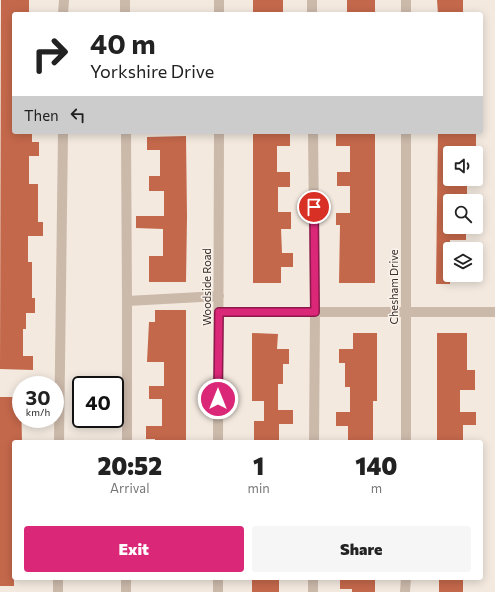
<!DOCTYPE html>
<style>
body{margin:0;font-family:Commissioner,sans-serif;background:#f6f6f6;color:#222;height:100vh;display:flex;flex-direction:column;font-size:15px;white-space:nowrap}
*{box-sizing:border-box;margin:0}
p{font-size:13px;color:#767676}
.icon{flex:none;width:22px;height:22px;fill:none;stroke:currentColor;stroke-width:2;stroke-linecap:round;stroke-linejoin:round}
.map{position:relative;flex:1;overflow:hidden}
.sheet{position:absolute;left:12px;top:440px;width:471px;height:140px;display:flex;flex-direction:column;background:#fff;border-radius:4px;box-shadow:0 2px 10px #0003}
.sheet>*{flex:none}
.top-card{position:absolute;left:12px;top:12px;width:471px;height:122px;border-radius:4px;box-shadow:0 2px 10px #0003;background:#fff;color:#222;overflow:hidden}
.controls{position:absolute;left:443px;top:146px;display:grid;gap:8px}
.controls a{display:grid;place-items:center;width:40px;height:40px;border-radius:4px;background:#fff;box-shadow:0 2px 10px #0003;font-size:20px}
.speed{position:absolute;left:12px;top:376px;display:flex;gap:8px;font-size:20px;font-weight:700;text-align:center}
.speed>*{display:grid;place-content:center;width:52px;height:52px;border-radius:50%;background:#fff;box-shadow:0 2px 10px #0003;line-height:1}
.speed small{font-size:10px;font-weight:400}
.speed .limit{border:2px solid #111;border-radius:6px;background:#fff;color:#111}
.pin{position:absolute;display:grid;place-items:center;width:34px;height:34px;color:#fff;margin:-17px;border:2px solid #fff;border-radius:50%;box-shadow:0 1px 4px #0007}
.me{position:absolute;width:44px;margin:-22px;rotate:0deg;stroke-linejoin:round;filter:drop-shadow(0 0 3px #0008)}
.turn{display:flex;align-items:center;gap:14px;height:84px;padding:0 12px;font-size:18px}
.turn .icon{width:52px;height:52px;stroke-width:2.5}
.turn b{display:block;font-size:28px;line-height:34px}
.then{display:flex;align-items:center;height:38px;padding:0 12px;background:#0003;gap:8px;font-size:15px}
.eta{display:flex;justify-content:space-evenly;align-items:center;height:68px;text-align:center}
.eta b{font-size:24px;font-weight:800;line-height:28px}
.primary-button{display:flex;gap:8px;margin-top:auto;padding:8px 12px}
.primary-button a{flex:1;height:46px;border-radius:4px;background:#db2777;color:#fff;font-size:16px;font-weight:800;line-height:46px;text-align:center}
.primary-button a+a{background:#f6f6f6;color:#222}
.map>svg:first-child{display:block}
.building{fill:#c4684b}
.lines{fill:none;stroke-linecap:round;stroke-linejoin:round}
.minor{stroke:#cbb9aa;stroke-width:10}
.route-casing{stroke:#8e194d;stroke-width:10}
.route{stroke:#db2777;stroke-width:7}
.labels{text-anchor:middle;stroke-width:3;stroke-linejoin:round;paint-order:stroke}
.street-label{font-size:11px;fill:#382e2a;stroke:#faf3eb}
</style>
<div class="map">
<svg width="495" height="592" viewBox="0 0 495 592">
<rect width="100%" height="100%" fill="#f3e9df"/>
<!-- building -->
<path class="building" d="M1,0h28v12h-15v120h18v10h7v14h-10v28h9v38h5v14h-15v26h4v36h3v15h-9v16h-3v27h10v14l-33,-1z
M253,0h30v14h-30z
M347,0h28v14h-28z
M437,0h26v14h-25z
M253,132h37v14h-13v26h13v15h-12v25h13v17h-10l1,24h11v14h-12v16h-28z
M336,132h39v151h-36l1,-58h-4v-12h14v-27h-13v-14h13v-26h-14z
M438,133h38v13h-13v7h-13v26h17v22h-17v26h16v13h-16v44h-14z
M186,136l1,81 -1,65h-37v-26h14v-27l-27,-1v-12h28v-25h-15v-15h11v-26h-13v-13z
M155,310h31v132h-31v-3h-9v-13h16v-27h-13v-13h15v-24h-17l2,-40h6z
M252,333l26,1 -1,15h12v15h-6v20h-5v26h15v14h-14v16h-25v-19h10v-20h-12z
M353,333h24v68h-4v41h-25v-16h-12v-14h14v-25h-5v-24h-6v-14h14z
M437,333h30v37h8v20h-15v22h16v13h-13v17h-26z
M0,397h21l1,45h-8v144h-14z
M252,578h27v14h-27z
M340,578h35v14h-23v-3h-12z
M439,578h24v14h-24z"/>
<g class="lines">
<!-- minor -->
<path class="minor" d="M125,0v14
M312,0v14
M406,0v14
M63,14l1,-14
M219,14v-14
M126,132l1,169 92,-5
M313,132l2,180 -1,130
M219,312h276
M59,442l4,-310
M127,442v-141
M218,442l1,-310
M406,442v-310
M58,592v-14
M126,592v-14
M218,592v-14
M313,592v-14
M405,592l1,-14"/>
</g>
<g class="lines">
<defs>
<path id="route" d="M218,399l1,-87h96l-1,-105"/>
</defs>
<!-- route casing -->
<use href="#route" class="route-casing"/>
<!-- route -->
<use href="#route" class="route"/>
</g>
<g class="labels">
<!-- street labels -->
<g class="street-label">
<text transform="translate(207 287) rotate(-90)" y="4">Woodside Road</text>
<text transform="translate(394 287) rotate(-90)" y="4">Chesham Drive</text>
</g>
</g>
</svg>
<div class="controls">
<a><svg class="icon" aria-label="sound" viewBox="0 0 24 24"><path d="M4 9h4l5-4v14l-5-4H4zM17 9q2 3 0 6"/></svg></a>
<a><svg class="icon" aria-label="search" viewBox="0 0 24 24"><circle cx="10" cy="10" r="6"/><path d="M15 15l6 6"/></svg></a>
<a><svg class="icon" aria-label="layers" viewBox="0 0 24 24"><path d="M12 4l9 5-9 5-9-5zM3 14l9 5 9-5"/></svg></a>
</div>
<div class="speed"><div>30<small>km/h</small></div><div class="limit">40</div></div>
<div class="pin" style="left:314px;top:207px;background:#d93025"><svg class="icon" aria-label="arrive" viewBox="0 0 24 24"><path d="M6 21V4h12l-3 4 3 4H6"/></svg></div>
<svg class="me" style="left:218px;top:399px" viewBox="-20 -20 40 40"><circle r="17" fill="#db2777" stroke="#fff" stroke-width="3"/><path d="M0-11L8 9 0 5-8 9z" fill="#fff"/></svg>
<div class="top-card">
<div class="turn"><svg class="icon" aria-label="right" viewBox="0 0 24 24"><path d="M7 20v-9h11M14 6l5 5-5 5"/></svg><div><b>40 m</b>Yorkshire Drive</div></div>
<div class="then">Then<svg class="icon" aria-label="left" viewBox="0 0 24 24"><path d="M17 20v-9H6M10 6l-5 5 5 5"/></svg></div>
</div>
<section class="sheet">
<div class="eta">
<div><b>20:52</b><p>Arrival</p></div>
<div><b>1</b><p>min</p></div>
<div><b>140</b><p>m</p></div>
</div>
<div class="primary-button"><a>Exit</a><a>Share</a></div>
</section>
</div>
